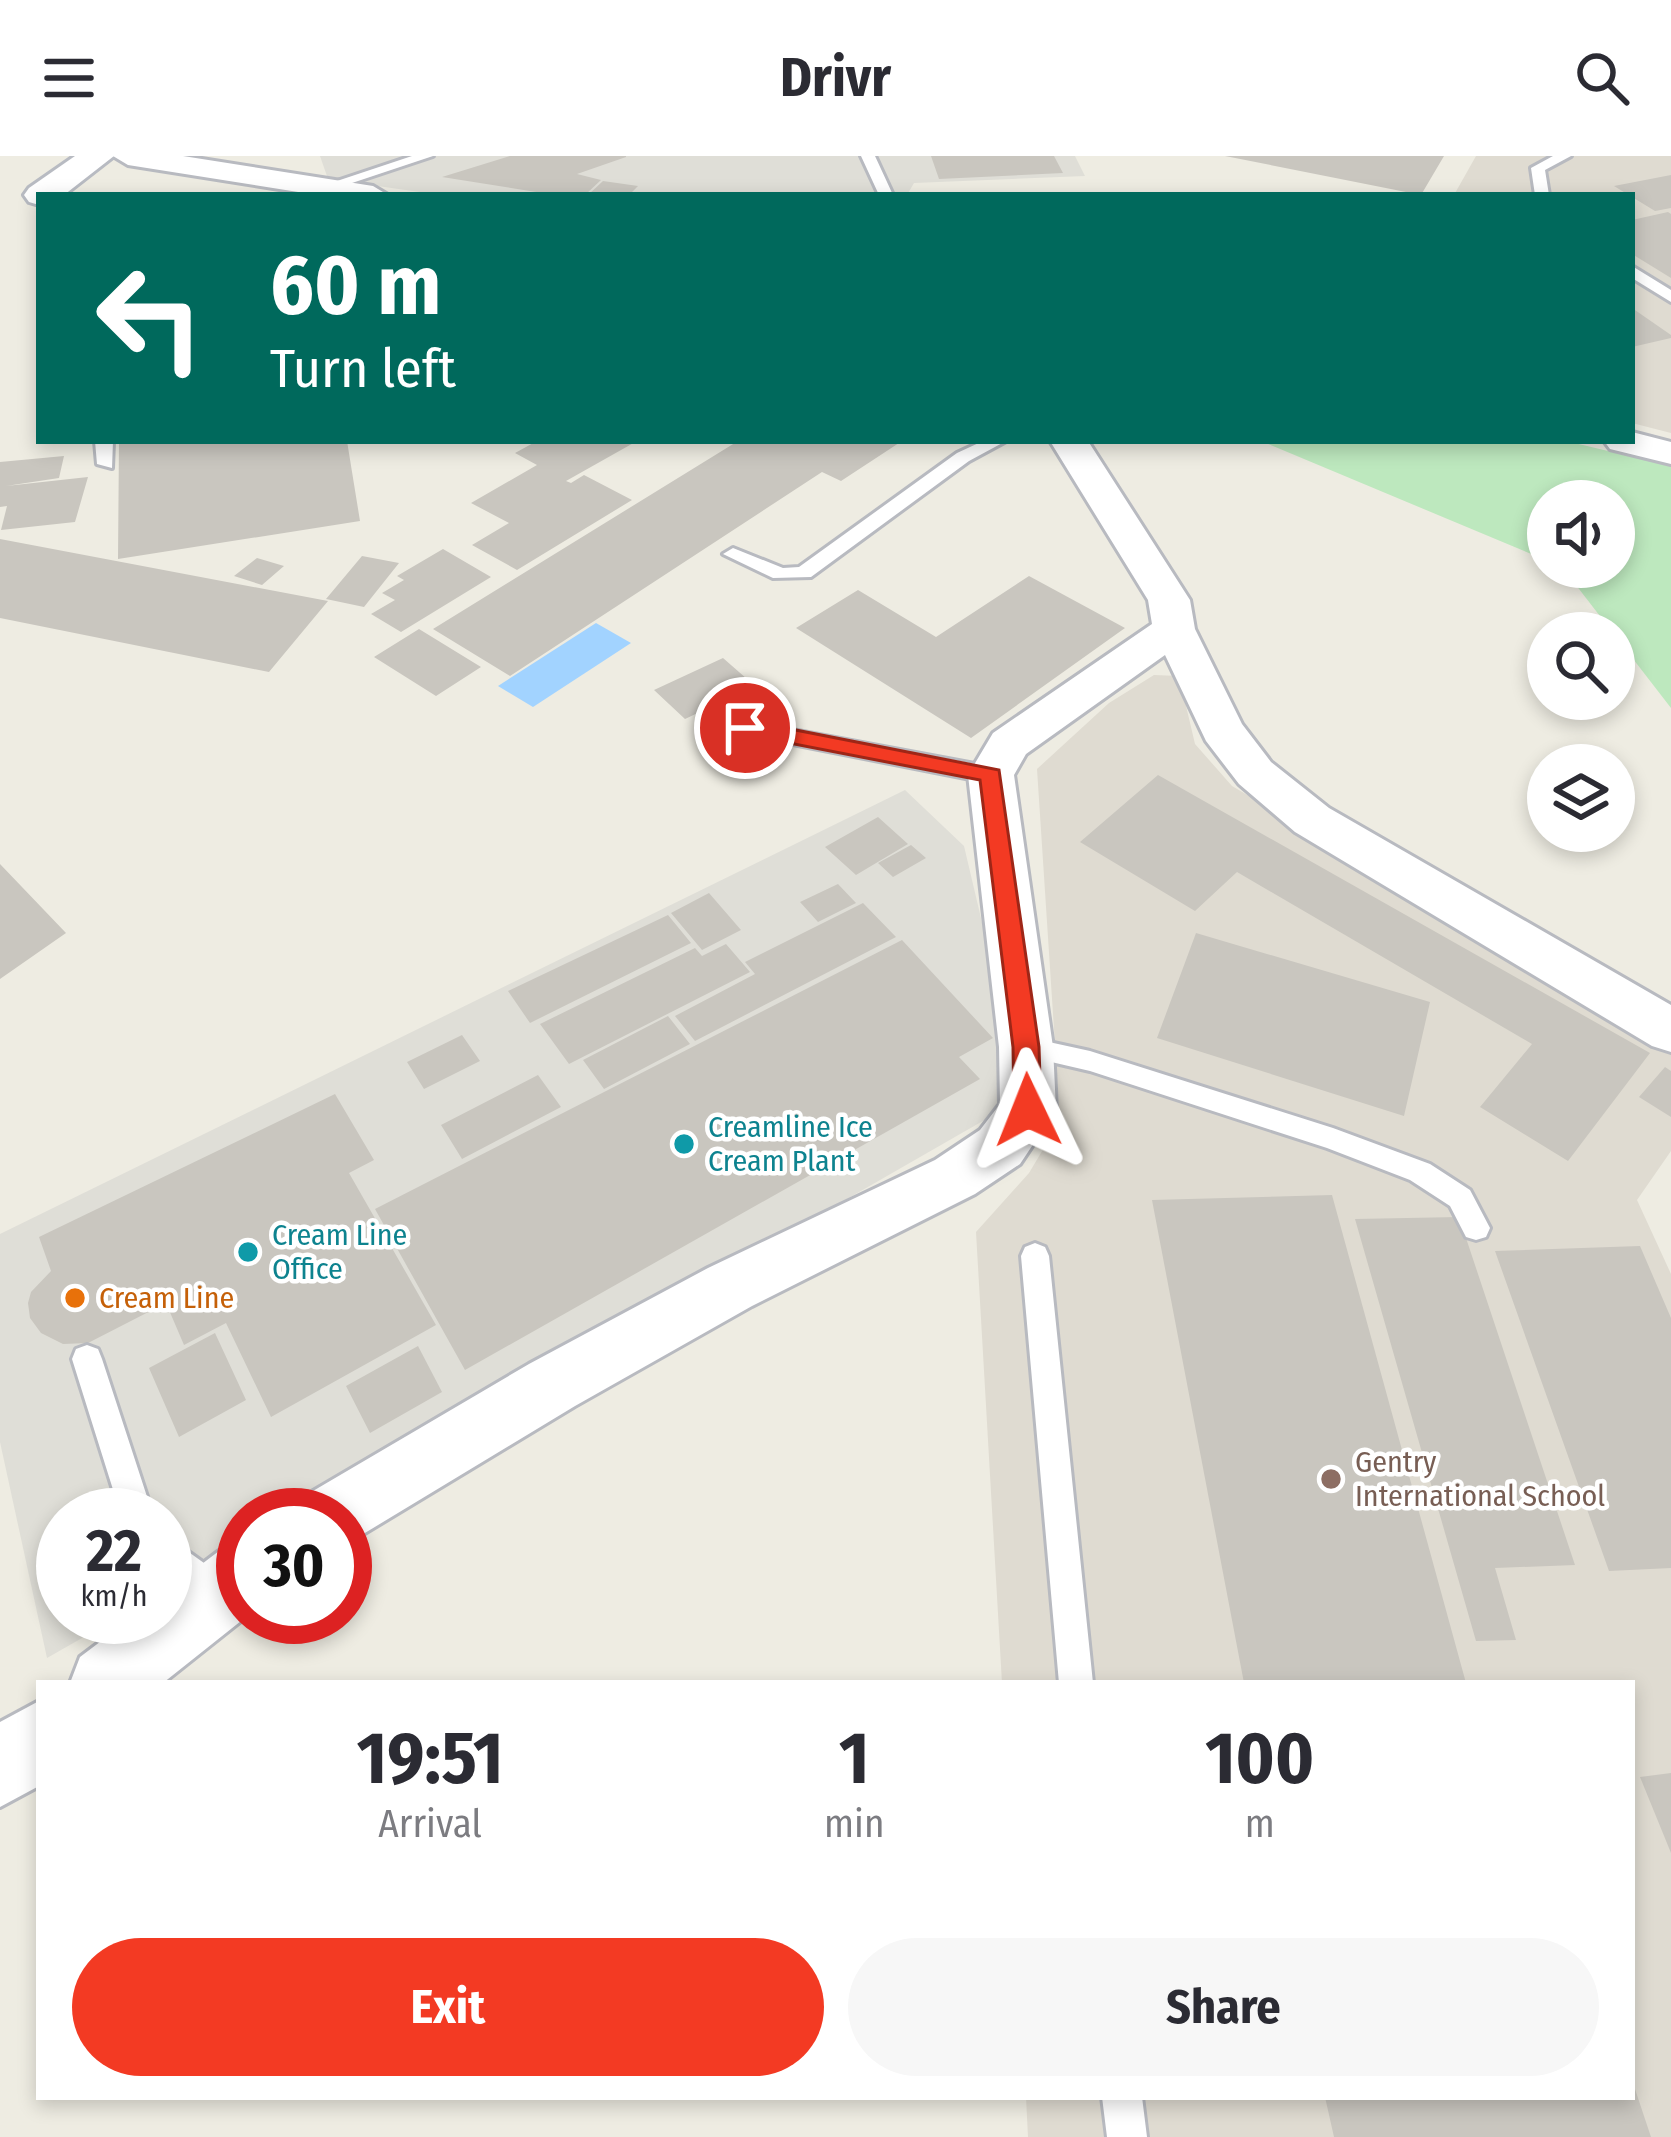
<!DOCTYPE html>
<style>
body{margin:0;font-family:"Fira Sans Condensed",sans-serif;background:#f7f7f7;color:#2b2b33;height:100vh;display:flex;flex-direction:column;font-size:45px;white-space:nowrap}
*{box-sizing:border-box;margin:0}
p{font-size:39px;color:#7c7c81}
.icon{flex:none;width:66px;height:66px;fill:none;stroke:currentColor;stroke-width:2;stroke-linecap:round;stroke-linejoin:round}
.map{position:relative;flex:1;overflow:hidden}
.side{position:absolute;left:36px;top:1524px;width:1599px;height:420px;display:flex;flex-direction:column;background:#fff;border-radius:0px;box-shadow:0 6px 18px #0003}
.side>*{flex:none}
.guide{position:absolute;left:36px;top:36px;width:1599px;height:252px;border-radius:0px;box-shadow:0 6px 18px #0003;background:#00695c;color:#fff;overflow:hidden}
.tools{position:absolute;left:1527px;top:324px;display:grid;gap:24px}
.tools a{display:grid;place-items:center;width:108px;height:108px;border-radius:50%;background:#fff;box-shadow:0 6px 18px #0003;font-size:60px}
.speed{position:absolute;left:36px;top:1332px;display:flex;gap:24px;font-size:60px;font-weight:700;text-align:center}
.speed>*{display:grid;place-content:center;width:156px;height:156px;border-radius:50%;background:#fff;box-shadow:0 6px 18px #0003;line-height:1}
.speed small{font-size:30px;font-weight:400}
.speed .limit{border:18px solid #d22;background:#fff;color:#111}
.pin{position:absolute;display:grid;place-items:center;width:102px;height:102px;color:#fff;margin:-51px;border:6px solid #fff;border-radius:50%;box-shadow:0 3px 12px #0007}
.me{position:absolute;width:132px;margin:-66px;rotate:358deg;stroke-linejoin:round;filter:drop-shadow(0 0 9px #0008)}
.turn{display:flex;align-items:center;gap:42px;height:252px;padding:0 36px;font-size:54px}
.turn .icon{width:156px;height:156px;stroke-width:2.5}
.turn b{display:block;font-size:84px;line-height:102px}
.eta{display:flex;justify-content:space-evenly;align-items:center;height:204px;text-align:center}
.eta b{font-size:72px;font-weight:700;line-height:84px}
.button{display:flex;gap:24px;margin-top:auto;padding:24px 36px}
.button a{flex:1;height:138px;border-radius:72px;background:#f33a23;color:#fff;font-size:48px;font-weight:700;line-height:138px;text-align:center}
.button a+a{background:#f7f7f7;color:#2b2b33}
header{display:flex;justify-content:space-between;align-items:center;height:156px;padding:0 36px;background:#fff;font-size:54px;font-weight:700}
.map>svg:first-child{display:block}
.industrial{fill:#dfded7}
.education{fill:#dfdbd1}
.green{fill:#bde8be}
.water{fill:#a2d3ff}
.building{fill:#c9c6bf}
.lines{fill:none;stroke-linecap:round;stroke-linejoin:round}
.lane-casing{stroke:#b8bac0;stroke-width:6}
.street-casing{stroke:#b8bac0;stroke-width:6}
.secondary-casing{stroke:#b8bbc2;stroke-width:6}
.lane{fill:#fff;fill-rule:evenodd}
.street{fill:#fff;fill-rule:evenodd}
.secondary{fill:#fff;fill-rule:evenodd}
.route{fill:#f33a23;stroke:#9e2617;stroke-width:3}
.culture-dot{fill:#0f9aa8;stroke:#fff;stroke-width:4.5}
.food-dot{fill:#e8710a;stroke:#fff;stroke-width:4.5}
.education-dot{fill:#8d6e63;stroke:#fff;stroke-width:4.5}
.labels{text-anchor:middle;stroke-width:9;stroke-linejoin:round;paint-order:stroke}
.culture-label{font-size:30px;fill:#0d838f;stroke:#fff;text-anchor:start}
.food-label{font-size:30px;fill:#c56008;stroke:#fff;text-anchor:start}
.education-label{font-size:30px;fill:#785e54;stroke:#fff;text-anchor:start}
</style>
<header><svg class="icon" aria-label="menu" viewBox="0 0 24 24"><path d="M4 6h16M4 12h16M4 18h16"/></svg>Drivr<svg class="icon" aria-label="search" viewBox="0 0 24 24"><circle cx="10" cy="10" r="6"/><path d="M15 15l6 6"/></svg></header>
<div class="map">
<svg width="1671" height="1981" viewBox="0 0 1671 1981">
<rect width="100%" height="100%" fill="#eeece2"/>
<!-- industrial -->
<path class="industrial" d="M320,0h755l10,20 -171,7 -7,12h-466l-113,-16z
M905,634l59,56 41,174 2,48 -12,46 -698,401h-54v31l-78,45v-76h-102v102h56l-72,41 -47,-216v-208z"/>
<!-- education -->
<path class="education" d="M1476,0h195v277l-39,-10v-228h-178z
M1154,519l25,1 16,68 37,42 439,258v107l-34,49 34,74v863h-643l-2,-40h606v-414h-630l-26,-451 53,-59 31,-52 -23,-352 72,-66z"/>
<!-- green -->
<path class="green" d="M1261,285h305l105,25v242l-109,-141h52v-66h-66v60z"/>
<!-- water -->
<path class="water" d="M596,467l35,20 -98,64 -35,-21z"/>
<!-- building -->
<path class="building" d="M510,0h116v1l-49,17 24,6 -16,15h-30l-113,-18z
M931,0h123l9,17 -124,6z
M1225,0h219l-23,39z
M1671,19v33l-16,3 -41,-25z
M603,25l35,5 -9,9h-41z
M1668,56l3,2v64l-39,-24v-34z
M1632,152l39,27v3l-39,9z
M119,285h228l13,80 -242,38z
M537,285h100l-71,40 5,2 13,-8 48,25 -115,70 -45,-25 37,-22 -38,-20 66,-38 -22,-12z
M738,285h164l-61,40 -19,-9 -312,204 -77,-47z
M64,300l-5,22 -53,8 82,-9 -13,45 -74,8 6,-24 -7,1v-45z
M0,383l328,62 -59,71 -269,-54z
M443,393l48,28 -90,55 -30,-18 24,-14 -13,-7 22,-13 -7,-4z
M362,400l37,7 -35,44 -38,-8z
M257,402l27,8 -22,19 -28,-9z
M1029,420l96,52 -154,110 -175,-110 62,-38 78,47z
M419,473l62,38 -45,29 -62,-39z
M723,502l32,28 -70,33 -31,-29z
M1158,619l492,278 -82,108 -88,-54 52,-63 -295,-172 -42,39 -115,-69z
M878,661l30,27 -52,31 -31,-28z
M911,689l15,13 -33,19 -15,-14z
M0,708l66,69 -66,46z
M838,728l18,19 -38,19 -18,-20z
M709,737l32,37 -39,20 -31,-37z
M863,747l33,34 -201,104 -20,-25 80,-42 -10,-12z
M668,759l23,28 -161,80 -22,-32z
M1196,777l234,69 -26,114 -247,-78z
M902,784l91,98 -34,19 21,22 -515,291 -90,-161z
M726,788l24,28 -181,92 -29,-40 155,-76 7,8z
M668,860l22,28 -86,45 -21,-29z
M462,879l18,26 -56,28 -17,-27z
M1665,911l6,4v46l-32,-20z
M538,919l23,32 -99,52 -21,-34z
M335,938l39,66 -25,13 87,152 -165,92 -45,-94 -42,22 -18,-42 -78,40 -25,1 -22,-11 -11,-15 -2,-15 3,-11 20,-21 -12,-34z
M1332,1039l134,488h-222l-92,-483z
M1459,1061l116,348 -80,3 21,72 -40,1 -121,-422z
M1640,1090l31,72v250l-62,3 -114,-320z
M215,1177l31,67 -67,37 -30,-69z
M418,1190l24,46 -72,41 -24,-47z
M1671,1617v80l-31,-76z
M1633,1927l18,54h-317l-9,-40h307z"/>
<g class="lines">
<defs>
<path id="lane" d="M412,0h21l-105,35 -12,-3z
M861,0h14l18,39h-14z
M1553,0h18l-26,14 4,25h-14l-4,-27z
M1632,110l39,24v12l-39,-24z
M95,285h18l-1,27 -15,-4z
M983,285h23l-37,20 -158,116 -38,1 -50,-24 10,-6 50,20 16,-1 158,-114z
M745,565l246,46 11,8 -11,8 -254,-50 -3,-5z
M1026,881l64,14 243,77 97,36 40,26 20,38 -4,9 -10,3 -10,-3 -16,-31 -40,-26 -83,-32 -237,-77 -73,-17 -4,-7 4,-7z
M1035,1087l10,4 4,9 44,427h-34l-38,-427 4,-9z
M87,1189l11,4 4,10 51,156h-32l-49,-156 4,-10z
M165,1379l64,46 4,12 -4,12 -12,4 -52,-37z
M1102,1941h40l5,40h-40z"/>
<path id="street" d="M113,0h70l190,30 15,9h-71l-189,-30z
M1632,276l39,10v22l-61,-15 -6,-8h28z
M1050,285h38l102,159 5,29 47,95 29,38 58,46 342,197v47l-19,-6 -357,-214 -56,-48 -33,-43 -41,-86 -139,99 -12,21 39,272 3,63 -36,54 -45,30 -223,112 -177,100 -230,139v-30h-42l10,-24 216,-127 179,-96 227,-108 45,-30 20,-26 -1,-57 -31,-272 25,-42 159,-109 -4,-24z
M243,1384l3,77 -83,66h-93l10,-26 53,-40h32v-25l54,-41z
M39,1545v85l-39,21v-85z"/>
<path id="secondary" d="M75,0h39l-50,39h-25v10l-10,-3 -5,-7 5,-7z"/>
</defs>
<!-- lane casing -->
<use href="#lane" class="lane-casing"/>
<!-- street casing -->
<use href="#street" class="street-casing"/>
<!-- secondary casing -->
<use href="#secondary" class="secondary-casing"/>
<!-- lane -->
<use href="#lane" class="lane"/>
<!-- street -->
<use href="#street" class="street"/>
<!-- secondary -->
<use href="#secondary" class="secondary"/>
</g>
<!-- route -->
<path class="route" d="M745,564l254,50 40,277 2,63 -4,8 -9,3 -14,-11 -1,-63 -33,-267 -243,-47v-11z"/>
<!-- markers -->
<g class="culture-dot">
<circle cx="684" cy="988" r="12"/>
<circle cx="248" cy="1096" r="12"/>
</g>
<circle class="food-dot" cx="75" cy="1142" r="12"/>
<circle class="education-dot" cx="1331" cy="1323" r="12"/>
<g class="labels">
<!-- culture labels -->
<g class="culture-label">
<text x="708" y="981">Creamline Ice<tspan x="708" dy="34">Cream Plant</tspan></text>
<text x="272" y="1089">Cream Line<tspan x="272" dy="34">Office</tspan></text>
</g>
<!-- food labels -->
<g class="food-label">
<text x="99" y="1152">Cream Line</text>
</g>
<!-- education labels -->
<g class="education-label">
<text x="1355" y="1316">Gentry<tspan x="1355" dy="34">International School</tspan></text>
</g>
</g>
</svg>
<div class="tools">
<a><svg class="icon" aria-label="sound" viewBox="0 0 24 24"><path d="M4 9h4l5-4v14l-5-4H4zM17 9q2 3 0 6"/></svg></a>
<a><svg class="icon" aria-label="search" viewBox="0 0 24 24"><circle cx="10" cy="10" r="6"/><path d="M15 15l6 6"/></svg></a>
<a><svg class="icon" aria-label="layers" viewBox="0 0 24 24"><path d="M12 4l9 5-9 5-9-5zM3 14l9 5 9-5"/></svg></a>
</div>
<div class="speed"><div>22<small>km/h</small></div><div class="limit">30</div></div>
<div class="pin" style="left:745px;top:572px;background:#d93025"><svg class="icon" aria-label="arrive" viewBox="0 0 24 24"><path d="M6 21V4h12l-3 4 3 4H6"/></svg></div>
<svg class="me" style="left:1028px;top:954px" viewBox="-20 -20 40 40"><path d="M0-17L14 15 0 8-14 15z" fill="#f33a23" stroke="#fff" stroke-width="4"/></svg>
<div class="guide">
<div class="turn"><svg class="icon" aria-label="left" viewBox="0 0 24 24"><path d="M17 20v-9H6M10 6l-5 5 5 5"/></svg><div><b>60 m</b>Turn left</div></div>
</div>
<section class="side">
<div class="eta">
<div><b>19:51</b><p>Arrival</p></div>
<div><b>1</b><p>min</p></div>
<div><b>100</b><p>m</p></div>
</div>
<div class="button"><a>Exit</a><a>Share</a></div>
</section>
</div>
